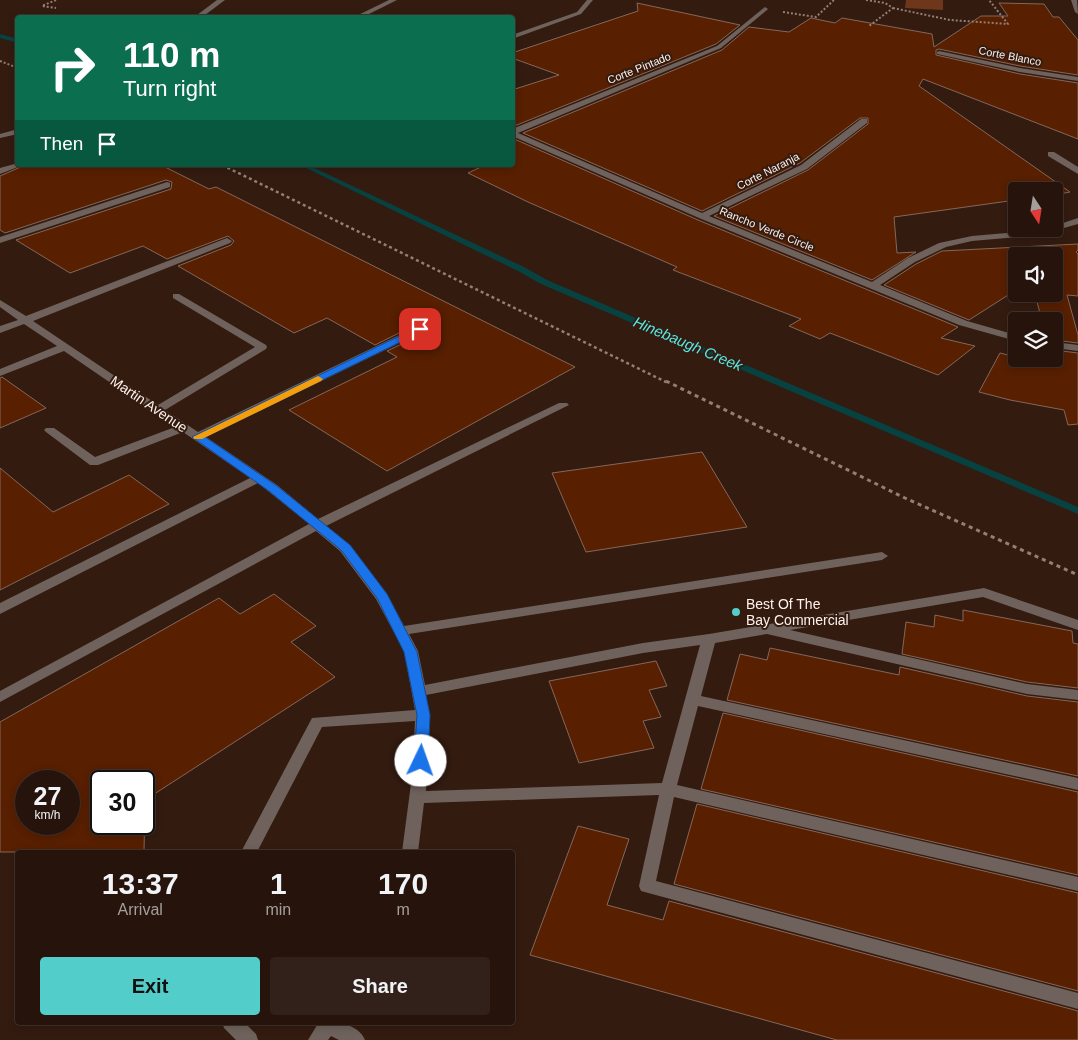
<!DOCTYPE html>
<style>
body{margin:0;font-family:Helvetica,sans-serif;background:#32211a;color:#f1f3f6;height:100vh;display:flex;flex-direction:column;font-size:19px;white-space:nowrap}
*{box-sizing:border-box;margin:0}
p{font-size:16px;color:#a49e9d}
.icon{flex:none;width:28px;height:28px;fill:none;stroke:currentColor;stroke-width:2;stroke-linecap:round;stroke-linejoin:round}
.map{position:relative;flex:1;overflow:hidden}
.panel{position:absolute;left:15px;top:850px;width:500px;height:175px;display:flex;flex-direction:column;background:#26140c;border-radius:5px;box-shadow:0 2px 8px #0003,0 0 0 1px #42332d}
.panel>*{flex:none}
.banner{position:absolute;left:15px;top:15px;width:500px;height:152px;border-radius:5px;box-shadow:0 2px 8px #0003,0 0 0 1px #42332d;background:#0b6e4f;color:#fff;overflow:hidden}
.needle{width:32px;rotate:168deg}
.tools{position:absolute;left:1008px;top:182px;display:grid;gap:10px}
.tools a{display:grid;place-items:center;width:55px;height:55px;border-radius:5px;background:#26140c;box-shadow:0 2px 8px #0003,0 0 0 1px #42332d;font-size:25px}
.speed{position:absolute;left:15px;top:770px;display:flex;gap:10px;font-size:25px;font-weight:700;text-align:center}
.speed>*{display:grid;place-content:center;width:65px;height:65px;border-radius:50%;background:#26140c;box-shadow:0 2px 8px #0003,0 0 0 1px #42332d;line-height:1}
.speed small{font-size:12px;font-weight:400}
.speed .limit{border:2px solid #111;border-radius:8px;background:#fff;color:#111}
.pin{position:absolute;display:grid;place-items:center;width:42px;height:42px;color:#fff;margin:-21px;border-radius:10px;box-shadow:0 2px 8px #0006}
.me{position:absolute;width:55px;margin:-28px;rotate:3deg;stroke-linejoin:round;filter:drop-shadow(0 0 4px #0008)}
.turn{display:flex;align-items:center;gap:18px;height:105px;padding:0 25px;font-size:22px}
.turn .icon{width:65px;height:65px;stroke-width:2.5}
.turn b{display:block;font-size:35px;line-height:42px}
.then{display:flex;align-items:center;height:48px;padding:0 25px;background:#0003;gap:10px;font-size:19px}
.eta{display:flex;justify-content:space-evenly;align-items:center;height:85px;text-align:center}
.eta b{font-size:30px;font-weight:600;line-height:35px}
.primary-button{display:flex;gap:10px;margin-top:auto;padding:10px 25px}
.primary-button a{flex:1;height:58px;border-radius:5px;background:#53cdca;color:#111;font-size:20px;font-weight:600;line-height:58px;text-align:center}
.primary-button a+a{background:#32211a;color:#f1f3f6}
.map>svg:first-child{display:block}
.green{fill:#6e371c}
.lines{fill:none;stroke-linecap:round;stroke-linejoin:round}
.stream{fill:#074241;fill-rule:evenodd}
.building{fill:#581f00;stroke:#85675a;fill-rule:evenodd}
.path-far2{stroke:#927f76;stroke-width:2;stroke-dasharray:2 2;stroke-linecap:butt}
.path-far1{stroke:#927f76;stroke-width:2.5;stroke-dasharray:3 3;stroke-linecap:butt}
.path{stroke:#927f76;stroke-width:3;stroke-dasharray:4 4;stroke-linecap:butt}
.minor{fill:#6f625c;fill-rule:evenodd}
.route{fill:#1a73e8;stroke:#114b97}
.slow{fill:#f59e0b}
.poi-dot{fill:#53cdca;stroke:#331b10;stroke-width:2}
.labels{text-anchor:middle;stroke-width:4;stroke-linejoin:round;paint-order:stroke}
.far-street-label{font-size:11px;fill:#fff1eb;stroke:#331b10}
.street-label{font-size:14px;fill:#fff1eb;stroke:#331b10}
.poi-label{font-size:14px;fill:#fff1eb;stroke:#331b10;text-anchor:start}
.water-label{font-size:15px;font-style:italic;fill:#58e9e6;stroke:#331b10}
</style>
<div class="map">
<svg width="1078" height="1040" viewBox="0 0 1078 1040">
<rect width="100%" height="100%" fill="#331b10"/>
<!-- green -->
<path class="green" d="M906,0h37v10l-38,-2z"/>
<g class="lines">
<!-- stream -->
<path class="stream" d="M0,34l18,5v4l-18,-5z
M300,165h8l216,102 23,13 531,227v7l-537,-230 -23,-13z"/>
</g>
<!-- building -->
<path class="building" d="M637,3l103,22 -24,19 -204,83v-37l47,-15 -47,-17v-5l126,-42z
M999,3l45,1 9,13h6l19,23v35l-58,-9 -81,-17 -3,1v5l84,19 58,9v56l-155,-60 -4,7 151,106 -16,3v-4h-38v9l-122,17 3,36 19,-1 -44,28 -158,-64 94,-46 60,-46v-6h-8l-60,45 -98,48 -179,-78 199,-83 27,-23 40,5 22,-14 24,5 7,-5 90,16 2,13 47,-31h27z
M512,138l186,82 260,107 -17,11 34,8 -37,29 -108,-42 -10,6 -31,-13 12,-7 -128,-49 4,-3 -149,-65 -60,-29 17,-8h27z
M25,165h136l48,24 7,-2 359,180 -188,104 -98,-61 108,-53 -10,-6 38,-18v-7l-10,-1 -40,20 -48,-27 -33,15 -116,-67 53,-21 3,-4 -6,-5 -61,23 -24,-13 -73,27 -54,-33 155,-51 1,-7 -6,-2 -161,53 -5,-3v-54z
M1078,244v6l-2,2 2,2v42l-11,-1 11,40v8l-24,-3v-19h-12l-7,-27h19v-38h-38v34l-47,30 -85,-35 32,-21 26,-13z
M1054,350l24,3v71l-10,1 -4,-15 -54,-10 -31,-8 21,-39 16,4v2h9l28,7 -2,-7h3z
M2,377l44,31 -46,20v-50z
M702,452l45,75 -161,25 -34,-79z
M0,468l53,44 76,-37 40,29 -169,86z
M274,594l42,32 -25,16 44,35 -190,123 -1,52h-144v-130l219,-124 21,16zM26,781h43v43h-43zM101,781h43v43h-43z
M963,610l109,21 1,12 5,1v44l-51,-6 -125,-28 4,-32 28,5 1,-12 28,6z
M770,648l129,27 1,-8 127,29 51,6v74l-351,-76 13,-46 27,6z
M656,661l11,25 -18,4 12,27 -18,4 11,27 -75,15 -30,-82z
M723,713l355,79v83l-377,-86z
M697,804l381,89v98l-404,-107z
M578,826l51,13 -22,66 56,15 6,-19 409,110v29h-241l-307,-85z"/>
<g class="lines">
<!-- path-far2 -->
<path class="path-far2" d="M56,0l-14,6 14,2
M866,0l19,3 8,5 -24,18
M893,8l57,12 58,4 -19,-24
M783,12l33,5 18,-17
M0,61l18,7"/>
<!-- path-far1 -->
<path class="path-far1" d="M222,165l446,218"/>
<!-- path -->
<path class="path" d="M666,381l239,117 173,77"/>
<!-- minor -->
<path class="minor" d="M217,0h8l-24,18h-8z
M389,0h8l-36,18h-9z
M587,0h6l-12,14 -69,25v-4l65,-23z
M1071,0h6l1,14 -3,-2z
M765,7l3,2 -1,1 -46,38 -203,85 184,80 99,-48 60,-46h6v4l-60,46 -98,47 163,66 36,-24 31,-15 33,-7 82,-7v-3l24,-8v6l-39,11 -67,6 -26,6 -31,15 -35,23 87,36 49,14v6l-57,-16 -260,-107 -187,-82v-7l205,-83z
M939,51l81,17 58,9v4l-58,-9 -83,-18v-2z
M18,129v5l-18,4v-4z
M1048,152h6l24,15v7l-30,-18z
M18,163v2h5l-23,9v-6z
M167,182l3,1v4l-170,56v-6z
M227,238l5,3 -2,2 -197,78 125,84 97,-58 -82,-49v-4h6l87,51 1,2 -1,2 -101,61 33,22 218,-105h8v4l-218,106 71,48 41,34 241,-116h8l2,2 -243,121 24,19 37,49 17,32 478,-74 6,4 -6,4 -473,74 9,17 7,34 218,-42 66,-9 275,-46 94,32v10l-95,-33 -193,33 237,54 51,6v10l-51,-6 -260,-60 -52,9 -14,53 377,82v12l-380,-84 -21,79 401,92v14l-404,-94 -18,84 422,112v16l-437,-118 -2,-5 20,-91 -235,8 -6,49h-16l10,-76 3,-55 -93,6 -65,125h-16l71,-134 103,-8 -11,-59 -28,-52 -36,-48 -24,-20 -316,171v-11l309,-167 -51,-41 -258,131v-11l250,-125 -67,-46 -85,33h-8l-44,-33 -2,-2 2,-2h8l41,29 80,-30 -111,-76 -64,25v-7l57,-23 -33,-22 -24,9v-7l18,-6 -18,-13v-7l26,16zM700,645l-38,138 -236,8 4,-76 -4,-20 217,-42z
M1054,342l24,3v6l-24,-3z
M222,1022h22l12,12 2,6h-22l-12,-12z
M319,1022c16,0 39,1 46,18h-26l-8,-4 -3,4h-20z"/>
</g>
<!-- route -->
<path class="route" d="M420,326l5,3 -2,2 -218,106 72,49 73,59 37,49 30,58 13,63 -2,46 -2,4 -5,1 -5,-1 -2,-4 3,-46 -13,-63 -27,-54 -36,-48 -72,-59 -77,-54z"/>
<!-- slow -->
<path class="slow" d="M318,376l5,3 -2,2 -119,58h-8l-1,-2z"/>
<!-- markers -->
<circle class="poi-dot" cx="736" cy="612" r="5"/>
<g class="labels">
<!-- far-street labels -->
<g class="far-street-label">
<text transform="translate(1010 56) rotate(11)" y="4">Corte Blanco</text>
<text transform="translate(639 68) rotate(-22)" y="4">Corte Pintado</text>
<text transform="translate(768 171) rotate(-27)" y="4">Corte Naranja</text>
<text transform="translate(767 229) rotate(22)" y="4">Rancho Verde Circle</text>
</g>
<!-- street labels -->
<g class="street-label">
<text transform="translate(149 404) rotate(34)" y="5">Martin Avenue</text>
</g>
<!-- poi labels -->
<g class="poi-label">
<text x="746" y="609">Best Of The<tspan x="746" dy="16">Bay Commercial</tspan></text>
</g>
<!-- water labels -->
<g class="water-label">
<text transform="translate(688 344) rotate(23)" y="5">Hinebaugh Creek</text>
</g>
</g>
</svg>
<div class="tools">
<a><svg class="needle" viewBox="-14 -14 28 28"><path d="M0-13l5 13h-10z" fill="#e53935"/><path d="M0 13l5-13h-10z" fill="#a49e9d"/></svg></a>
<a><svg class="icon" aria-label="sound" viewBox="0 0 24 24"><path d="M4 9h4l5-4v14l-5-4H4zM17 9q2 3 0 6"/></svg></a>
<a><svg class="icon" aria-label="layers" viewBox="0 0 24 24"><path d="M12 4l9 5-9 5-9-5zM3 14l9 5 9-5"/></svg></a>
</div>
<div class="speed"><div>27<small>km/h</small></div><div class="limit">30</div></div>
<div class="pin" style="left:420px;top:329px;background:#d93025"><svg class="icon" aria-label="arrive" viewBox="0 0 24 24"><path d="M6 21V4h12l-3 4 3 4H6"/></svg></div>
<svg class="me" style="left:421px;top:761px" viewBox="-20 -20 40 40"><circle r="19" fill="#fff"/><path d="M0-13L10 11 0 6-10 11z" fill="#1a73e8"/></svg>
<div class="banner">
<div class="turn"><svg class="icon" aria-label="right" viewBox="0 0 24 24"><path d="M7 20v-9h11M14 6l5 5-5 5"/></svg><div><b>110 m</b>Turn right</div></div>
<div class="then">Then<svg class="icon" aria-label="arrive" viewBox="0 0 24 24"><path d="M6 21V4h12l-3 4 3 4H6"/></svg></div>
</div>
<section class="panel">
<div class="eta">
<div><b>13:37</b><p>Arrival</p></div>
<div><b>1</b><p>min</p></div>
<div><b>170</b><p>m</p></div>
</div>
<div class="primary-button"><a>Exit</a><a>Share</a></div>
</section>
</div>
